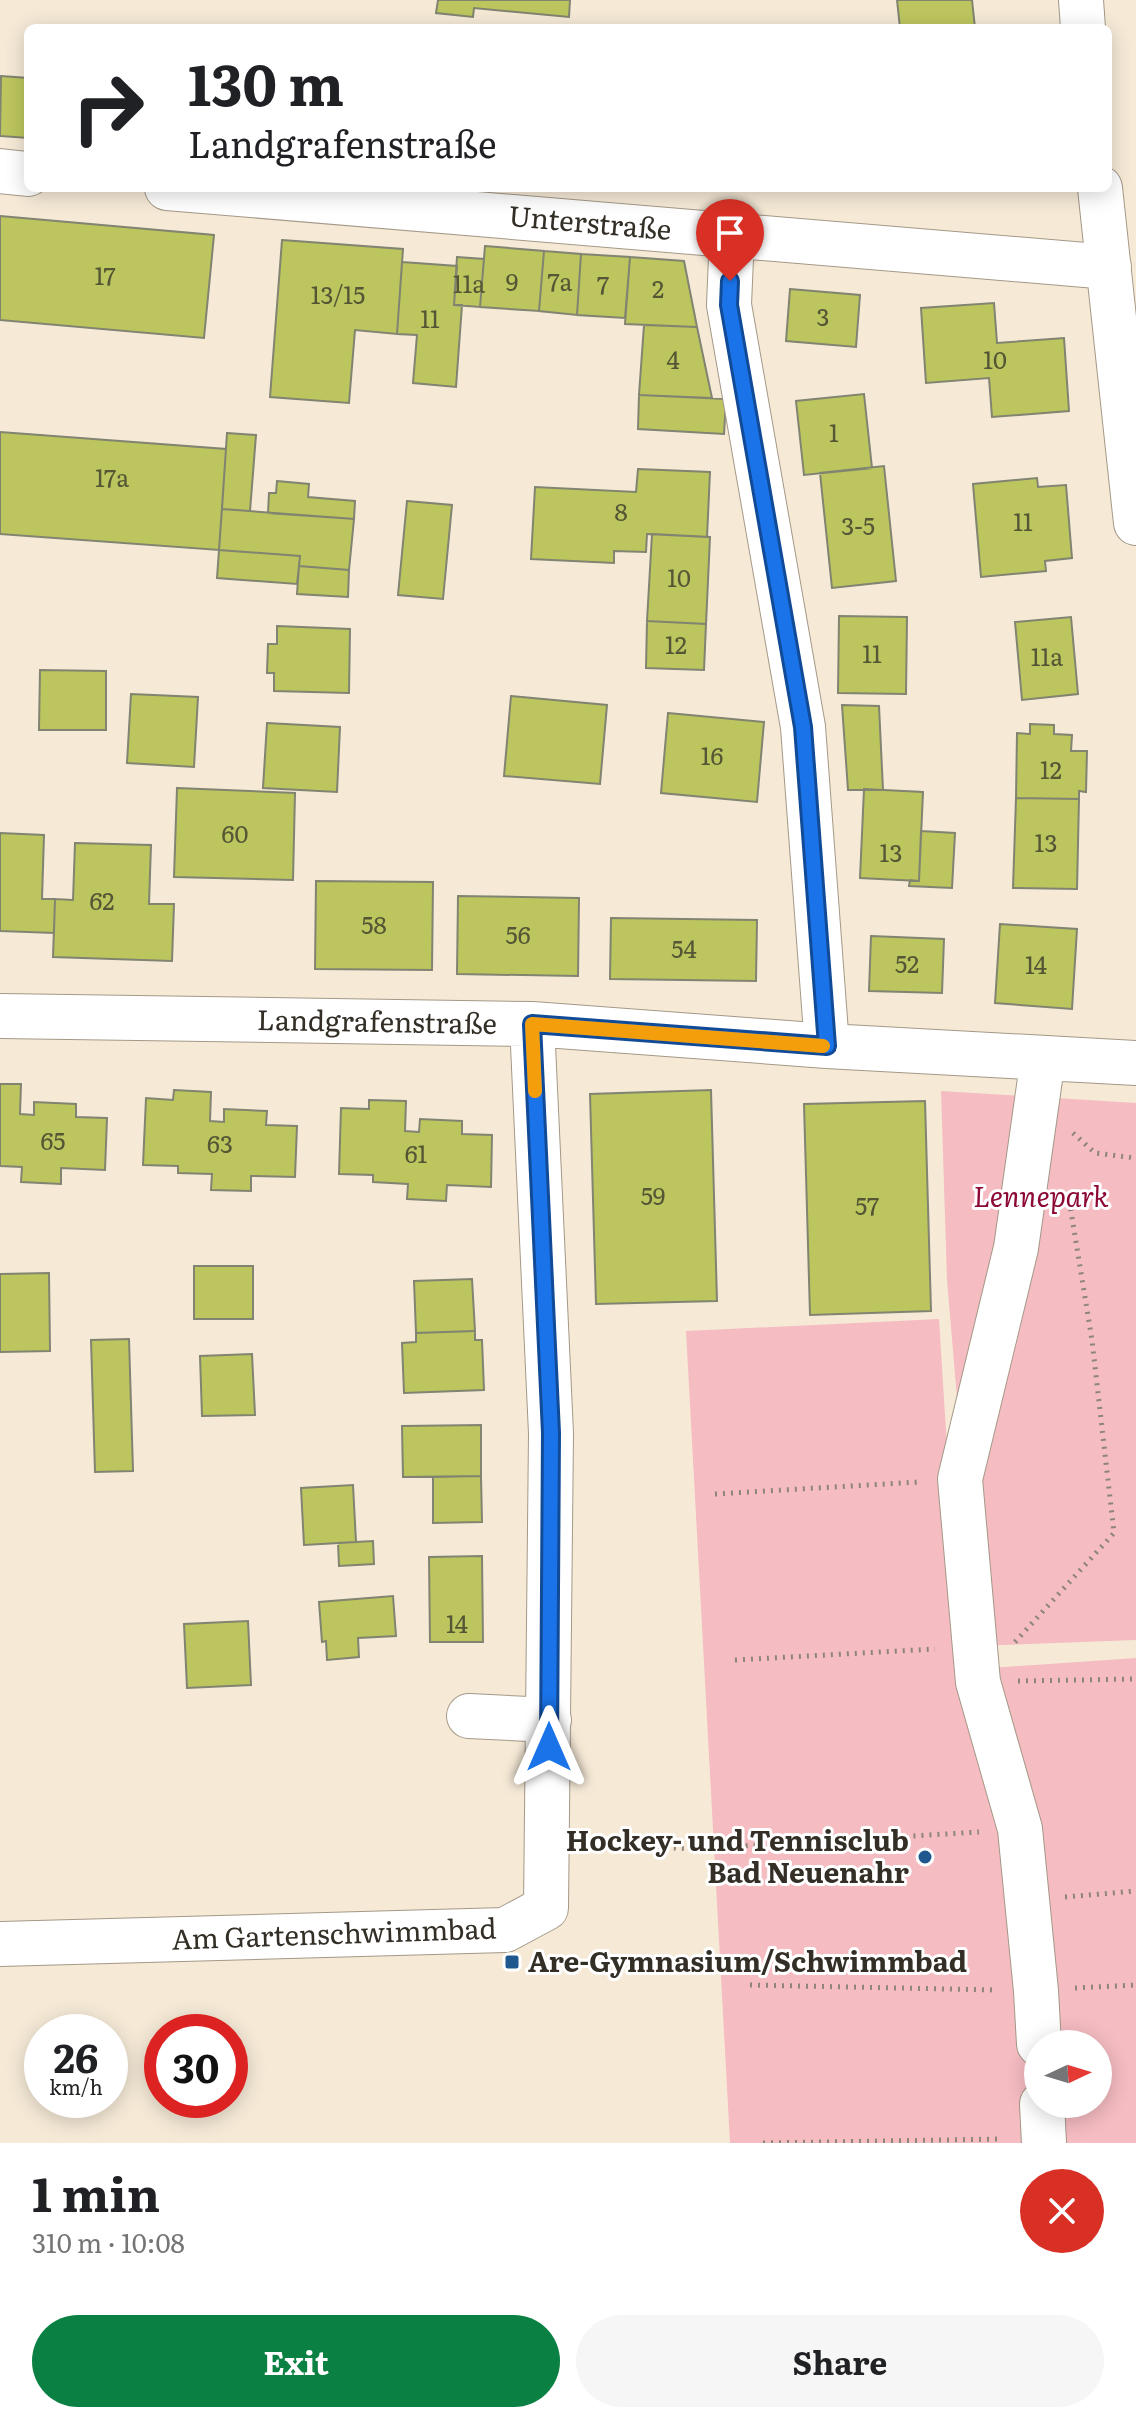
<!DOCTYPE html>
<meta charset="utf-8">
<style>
body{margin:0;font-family:Literata,serif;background:#f6f6f6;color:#202124;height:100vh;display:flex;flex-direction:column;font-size:30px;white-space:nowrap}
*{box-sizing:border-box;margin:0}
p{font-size:26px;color:#757577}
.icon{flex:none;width:44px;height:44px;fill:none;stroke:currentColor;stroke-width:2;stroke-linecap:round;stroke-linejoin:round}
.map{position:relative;height:2143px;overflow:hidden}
.side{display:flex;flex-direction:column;background:#fff;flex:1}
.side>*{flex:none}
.banner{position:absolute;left:24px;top:24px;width:1088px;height:168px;border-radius:12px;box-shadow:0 4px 20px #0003;background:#fff;color:#202124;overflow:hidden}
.needle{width:52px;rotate:86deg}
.buttons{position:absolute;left:1024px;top:2030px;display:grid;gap:16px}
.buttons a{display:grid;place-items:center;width:88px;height:88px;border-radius:50%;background:#fff;box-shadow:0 4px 20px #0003;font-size:40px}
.speed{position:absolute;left:24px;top:2014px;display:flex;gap:16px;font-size:40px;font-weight:700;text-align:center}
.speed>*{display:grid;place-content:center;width:104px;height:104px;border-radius:50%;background:#fff;box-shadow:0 4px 20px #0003;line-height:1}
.speed small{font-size:20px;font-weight:400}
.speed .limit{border:12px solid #d22;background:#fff;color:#111}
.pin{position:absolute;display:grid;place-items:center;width:68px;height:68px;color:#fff;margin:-82px -34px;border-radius:50% 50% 50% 0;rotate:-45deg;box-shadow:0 0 8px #0007}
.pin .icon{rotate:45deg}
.me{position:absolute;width:88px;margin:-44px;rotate:0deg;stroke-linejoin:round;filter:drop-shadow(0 0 6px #0008)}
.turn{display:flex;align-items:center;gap:28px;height:168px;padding:0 32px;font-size:36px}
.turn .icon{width:104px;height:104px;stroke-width:2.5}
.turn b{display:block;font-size:56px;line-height:68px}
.round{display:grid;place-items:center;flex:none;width:84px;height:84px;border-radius:42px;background:#f6f6f6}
.headline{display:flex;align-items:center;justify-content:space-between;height:136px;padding:0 32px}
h1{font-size:48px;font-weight:700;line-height:60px}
.cta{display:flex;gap:16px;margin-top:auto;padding:16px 32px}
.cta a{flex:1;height:92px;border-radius:48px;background:#0b8043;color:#fff;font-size:32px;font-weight:700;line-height:92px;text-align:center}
.cta a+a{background:#f6f6f6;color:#202124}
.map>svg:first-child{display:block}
.green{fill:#f5bcc2;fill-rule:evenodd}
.building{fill:#bdc65e;stroke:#818470;stroke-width:2}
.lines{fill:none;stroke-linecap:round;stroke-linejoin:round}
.minor-casing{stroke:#a49887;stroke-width:46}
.path{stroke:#8d8578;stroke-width:5;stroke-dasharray:2 6;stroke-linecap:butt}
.minor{stroke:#fff;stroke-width:44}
.route-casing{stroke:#114b97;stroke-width:20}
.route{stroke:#1a73e8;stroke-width:14}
.slow{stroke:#f59e0b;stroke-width:14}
.poi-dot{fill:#1f588f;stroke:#fff;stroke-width:3}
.labels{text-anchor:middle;stroke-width:6;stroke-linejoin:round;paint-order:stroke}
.number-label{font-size:24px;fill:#565535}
.street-label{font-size:28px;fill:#332f27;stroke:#fff}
.park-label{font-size:28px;font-style:italic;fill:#8c0835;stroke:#fff}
.poi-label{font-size:28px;font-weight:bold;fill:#332f27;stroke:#fff;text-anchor:end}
</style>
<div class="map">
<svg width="1136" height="2143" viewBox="0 0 1136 2143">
<rect width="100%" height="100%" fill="#f6ead7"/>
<!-- green -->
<path class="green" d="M941,1091l195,12v537l-158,6 -31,-366z
M939,1319l22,351 175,-12v485h-406l-44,-812zM1038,2044h60v60h-60z"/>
<!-- building -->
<path class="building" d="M438,0h132l-1,17 -95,-9 -1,9 -37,-4z
M897,0h75l3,28h-75z
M1,76l27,2v60l-28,-2z
M0,216l214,19 -10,103 -204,-18z
M282,240l121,9 -6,85 -42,-4 -6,73 -79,-6z
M485,246l59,5 -5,60 -59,-4z
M544,251l37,3 -4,61 -38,-4z
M581,254l49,3 -5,61 -48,-3z
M457,257l27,2 -4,48 -26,-2z
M630,257l54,4 13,66 -72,-3z
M402,262l55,4 -3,39h8l-6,82 -43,-4 4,-48 -20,-1z
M790,289l70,6 -4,52 -70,-6z
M994,303l3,40 67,-5 5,73 -77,6 -3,-39 -63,5 -5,-75z
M644,325l53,2 15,71 -73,-3z
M864,394l8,74 -68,7 -8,-74z
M639,395l87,4 -2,35 -86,-5z
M0,432l226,17 -7,101 -219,-16z
M227,433l29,2 -6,76 -28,-2z
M884,466l12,115 -64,7 -12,-115z
M638,469l72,3 -3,65 -60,-3 -1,18 -32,-1v12l-83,-4 4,-72 101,5z
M1037,478l1,9 28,-2 6,73 -27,3 1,10 -65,6 -8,-93z
M277,481l32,3 -1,13 47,4 -1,18 -86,-6 1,-20h7z
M407,501l45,4 -9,94 -45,-4z
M222,509l132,10 -5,51 -50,-4 1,-10 -81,-6z
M652,534l58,3 -4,87 -59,-3z
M219,550l81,6 -3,28 -80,-6z
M299,566l50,4 -1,27 -51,-3z
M839,616l68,1 -1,77 -68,-1z
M1071,617l7,77 -56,6 -7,-78z
M647,621l59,3 -2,46 -58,-2z
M277,626l73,3 -1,64 -75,-2v-18h-7l1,-29h9z
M40,670l66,1v59h-67z
M131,694l67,3 -4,70 -67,-4z
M511,696l96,9 -7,79 -96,-8z
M842,705l37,1 4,84h-35z
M668,713l96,9 -7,80 -96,-9z
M267,723l73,4 -3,65 -74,-4z
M1030,724l24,1v9l18,1 -1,16h16l-1,41 -7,-1v8l-63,-1 1,-65 13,1z
M177,788l118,5 -2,87 -119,-3z
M864,789l59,3 -4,89 -59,-3z
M1016,798l63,1 -2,90 -64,-1z
M921,831l34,2 -3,55 -43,-2 1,-6 9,1z
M0,833l44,2 -2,64h13l-1,34 -54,-2z
M75,843l76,2 -2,59h25l-2,57 -119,-4 2,-58 18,1z
M316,881l117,1 -1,88 -117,-1z
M458,896l121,2 -1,78 -121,-2z
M611,918l146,2 -1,61 -146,-2z
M1000,924l77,5 -5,80 -77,-6z
M871,936l73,3 -2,54 -73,-2z
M0,1084h21l-1,30 14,1v-13l42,2v13l31,1 -2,52 -44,-2v16l-40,-2 1,-15 -22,-1z
M174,1090l37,2 -1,29 14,1v-13l43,2 -1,14 31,1 -2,51 -44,-1v15l-40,-1 1,-16 -34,-1v-7l-35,-1 3,-67 27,2z
M711,1090l6,211 -121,3 -6,-210z
M369,1100l37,1 -1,30 14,1 1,-13 42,2v13l30,1 -1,52 -44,-2 -1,16 -39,-2 1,-15 -35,-2v-7l-34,-1 2,-66 28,1z
M925,1101l6,210 -121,4 -6,-211z
M194,1266h59v53h-59z
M49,1273l1,78 -50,1v-78z
M472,1279l3,52 -59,2 -2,-52z
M475,1331v9h7l2,50 -80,3 -2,-50 14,-1v-9z
M129,1339l4,132 -38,1 -4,-132z
M252,1354l3,61 -53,1 -2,-60z
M481,1425v51l-78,1 -1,-51z
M481,1476l1,46 -49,1v-46z
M353,1485l3,57 -52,3 -3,-57z
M373,1541l1,23 -35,2 -1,-23z
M482,1556l1,86h-53l-1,-85z
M393,1596l3,40 -38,2 1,19 -32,3 -1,-19 -4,1 -3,-40z
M248,1621l3,64 -64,3 -3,-64z"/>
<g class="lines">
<defs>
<path id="minor" d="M1081,0l2,28
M0,171l28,3
M167,188l942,79
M1100,188l36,335
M732,234l-3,71 74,422 24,319
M0,1016l532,8 295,22 309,17
M469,1716l80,4
M0,1944l505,-14 41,-22 5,-475 -19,-409
M1039,2044l-3,-53 -16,-162 -42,-147 -18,-203 56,-231 27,-190
M1042,2104l2,39"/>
</defs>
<!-- minor casing -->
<use href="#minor" class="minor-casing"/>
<!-- path -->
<path class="path" d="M1073,1133l22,20 41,5
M715,1494l204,-12
M1015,1642l99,-109 -22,-193 -24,-147
M735,1660l200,-11
M1018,1681l118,-2
M586,1843l107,6 286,-17
M1065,1897l71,-6
M750,1985l247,5
M1075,1988l61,-3
M763,2143l239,-4"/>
<!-- minor -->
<use href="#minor" class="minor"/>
</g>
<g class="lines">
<defs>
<path id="route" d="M549,1747l2,-314 -19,-409 295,22 -24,-319 -74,-422 1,-24"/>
</defs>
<!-- route casing -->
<use href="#route" class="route-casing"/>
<!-- route -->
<use href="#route" class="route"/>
<!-- slow -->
<path class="slow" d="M535,1091l-3,-67 291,22"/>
</g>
<!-- markers -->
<g class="poi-dot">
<circle cx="925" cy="1857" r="8"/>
<rect x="504" y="1954" width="16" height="16" rx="4"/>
</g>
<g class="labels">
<!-- number labels -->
<g class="number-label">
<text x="105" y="285">17</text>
<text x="512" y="291">9</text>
<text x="560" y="291">7a</text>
<text x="469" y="293">11a</text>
<text x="603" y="294">7</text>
<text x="658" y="298">2</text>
<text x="338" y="304">13/15</text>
<text x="823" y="326">3</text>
<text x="430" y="328">11</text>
<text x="673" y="369">4</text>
<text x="995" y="369">10</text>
<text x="834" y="442">1</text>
<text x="112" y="487">17a</text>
<text x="621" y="521">8</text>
<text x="1023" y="531">11</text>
<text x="858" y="535">3-5</text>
<text x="679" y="587">10</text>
<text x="676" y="654">12</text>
<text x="872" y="663">11</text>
<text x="1047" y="666">11a</text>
<text x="712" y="765">16</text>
<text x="1051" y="779">12</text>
<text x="235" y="843">60</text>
<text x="1046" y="852">13</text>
<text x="891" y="862">13</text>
<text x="102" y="910">62</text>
<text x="374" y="934">58</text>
<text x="518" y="944">56</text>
<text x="684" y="958">54</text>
<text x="907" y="973">52</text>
<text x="1036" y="974">14</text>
<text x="53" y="1150">65</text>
<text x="220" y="1153">63</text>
<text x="416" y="1163">61</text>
<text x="653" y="1205">59</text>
<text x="867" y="1215">57</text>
<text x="457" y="1633">14</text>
</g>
<!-- street labels -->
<g class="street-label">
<text transform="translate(590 223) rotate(5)" y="10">Unterstraße</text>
<text transform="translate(377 1022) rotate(1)" y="10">Landgrafenstraße</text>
<text transform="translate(334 1934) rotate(-2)" y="10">Am Gartenschwimmbad</text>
</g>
<!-- park labels -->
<g class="park-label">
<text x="1041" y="1207">Lennepark</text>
</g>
<!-- poi labels -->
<g class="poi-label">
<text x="909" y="1851">Hockey- und Tennisclub<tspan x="909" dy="32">Bad Neuenahr</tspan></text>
<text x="528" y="1972" text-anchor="start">Are-Gymnasium/Schwimmbad</text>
</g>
</g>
</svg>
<div class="buttons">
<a><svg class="needle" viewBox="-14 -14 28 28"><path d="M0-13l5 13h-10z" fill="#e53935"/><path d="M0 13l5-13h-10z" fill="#757577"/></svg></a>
</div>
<div class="speed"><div>26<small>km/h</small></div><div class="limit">30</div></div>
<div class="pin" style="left:730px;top:281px;background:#d93025"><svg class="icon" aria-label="arrive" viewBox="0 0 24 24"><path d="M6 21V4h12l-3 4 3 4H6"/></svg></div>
<svg class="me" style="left:549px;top:1747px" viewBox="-20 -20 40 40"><path d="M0-17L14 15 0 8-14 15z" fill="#1a73e8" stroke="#fff" stroke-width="4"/></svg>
<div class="banner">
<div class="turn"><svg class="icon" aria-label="right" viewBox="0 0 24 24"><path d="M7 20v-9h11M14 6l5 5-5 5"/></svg><div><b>130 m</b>Landgrafenstraße</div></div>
</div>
</div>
<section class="side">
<div class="headline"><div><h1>1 min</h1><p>310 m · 10:08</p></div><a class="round" style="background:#d93025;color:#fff"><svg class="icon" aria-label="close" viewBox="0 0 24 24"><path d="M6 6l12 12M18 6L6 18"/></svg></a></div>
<div class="cta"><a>Exit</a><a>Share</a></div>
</section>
